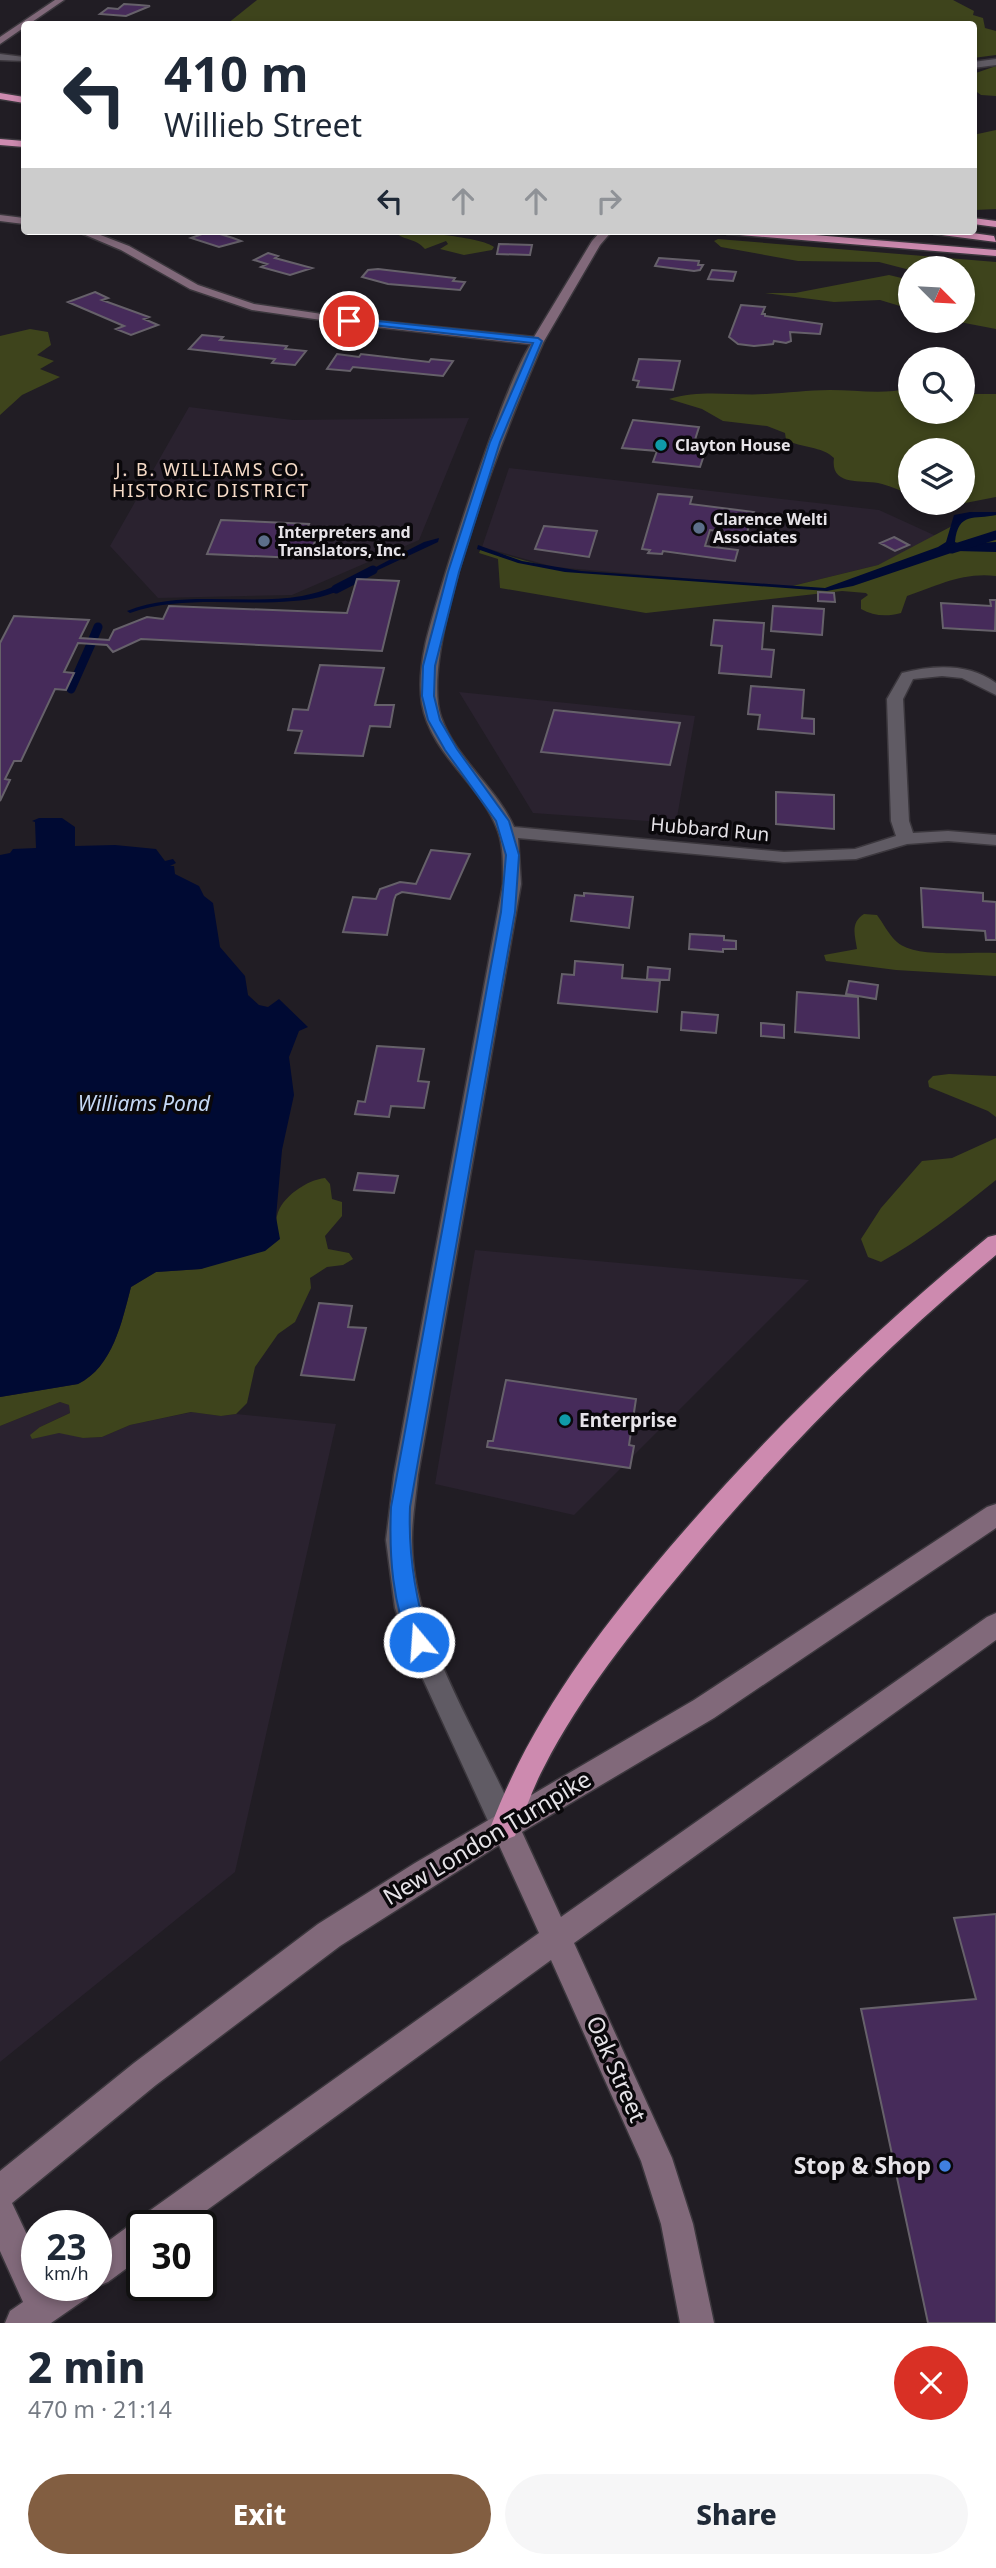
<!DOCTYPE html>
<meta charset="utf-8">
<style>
body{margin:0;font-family:"Noto Sans",sans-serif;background:#f6f6f7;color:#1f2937;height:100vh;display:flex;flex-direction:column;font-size:26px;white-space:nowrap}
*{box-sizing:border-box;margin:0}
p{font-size:23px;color:#747a83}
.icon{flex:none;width:38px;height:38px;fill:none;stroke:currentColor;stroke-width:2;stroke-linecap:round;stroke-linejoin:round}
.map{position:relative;height:2323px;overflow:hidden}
.panel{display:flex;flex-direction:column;background:#fff;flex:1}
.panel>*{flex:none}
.banner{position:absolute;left:21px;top:21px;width:956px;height:214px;border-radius:7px;box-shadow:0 4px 10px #0003;background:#fff;color:#1f2937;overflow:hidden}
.needle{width:46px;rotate:114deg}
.tools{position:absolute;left:898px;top:256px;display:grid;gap:14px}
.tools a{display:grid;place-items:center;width:77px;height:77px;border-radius:50%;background:#fff;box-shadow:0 4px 10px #0003;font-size:35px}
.speed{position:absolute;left:21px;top:2210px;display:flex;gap:14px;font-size:35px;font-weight:700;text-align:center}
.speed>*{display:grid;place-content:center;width:91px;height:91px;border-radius:50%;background:#fff;box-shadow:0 4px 10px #0003;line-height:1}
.speed small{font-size:18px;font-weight:400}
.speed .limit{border:4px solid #111;border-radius:10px;background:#fff;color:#111}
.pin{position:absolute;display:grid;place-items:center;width:60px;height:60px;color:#fff;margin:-30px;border:4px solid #fff;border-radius:50%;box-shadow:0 2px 7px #0007}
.me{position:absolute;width:77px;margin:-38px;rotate:342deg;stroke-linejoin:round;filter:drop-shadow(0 0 5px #0008)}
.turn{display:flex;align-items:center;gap:24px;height:147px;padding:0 28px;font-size:32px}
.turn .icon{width:91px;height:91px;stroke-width:2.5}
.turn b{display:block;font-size:49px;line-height:60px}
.lanes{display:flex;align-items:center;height:66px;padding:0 28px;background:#0003;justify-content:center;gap:35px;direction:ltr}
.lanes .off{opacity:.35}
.round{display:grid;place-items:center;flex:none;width:74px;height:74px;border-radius:37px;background:#f6f6f7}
.overview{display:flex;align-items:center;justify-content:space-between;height:119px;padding:0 28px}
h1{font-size:42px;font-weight:800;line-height:52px}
.button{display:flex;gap:14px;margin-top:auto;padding:14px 28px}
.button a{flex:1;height:80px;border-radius:42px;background:#825e41;color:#fff;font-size:28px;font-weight:800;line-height:80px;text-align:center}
.button a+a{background:#f6f6f7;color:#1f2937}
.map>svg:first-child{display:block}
.built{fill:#2a222f}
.green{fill:#3e441c}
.water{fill:#000a33}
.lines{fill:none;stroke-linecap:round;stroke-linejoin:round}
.stream{stroke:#000a33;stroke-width:9}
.building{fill:#462b5a;stroke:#66616a;stroke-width:2}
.street-casing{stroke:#3b373d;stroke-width:3}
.secondary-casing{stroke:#3b373d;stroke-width:3}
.highway-casing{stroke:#3b373d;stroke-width:3}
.street{fill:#605b64;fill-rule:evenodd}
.secondary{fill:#81697a;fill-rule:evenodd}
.highway{fill:#cd8aaf;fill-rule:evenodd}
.route{fill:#1a73e8;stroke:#114b97;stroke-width:2}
.culture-dot{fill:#0f9aa8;stroke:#0a080b;stroke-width:2.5}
.service-dot{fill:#5c6f8a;stroke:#0a080b;stroke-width:2.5}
.shop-dot{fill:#3f7fe0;stroke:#0a080b;stroke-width:2.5}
.labels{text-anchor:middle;stroke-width:7;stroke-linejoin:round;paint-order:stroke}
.far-poi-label{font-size:16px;font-weight:bold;fill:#e6e3e8;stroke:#0a080b;text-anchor:start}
.far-neighbourhood-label{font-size:18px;letter-spacing:2px;fill:#f6dbc7;stroke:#0a080b}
.street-label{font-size:19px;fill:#e6e3e8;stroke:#0a080b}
.poi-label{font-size:19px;font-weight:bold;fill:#e6e3e8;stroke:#0a080b;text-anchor:start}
.water-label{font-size:21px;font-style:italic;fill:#c5d8f5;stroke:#0a080b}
.near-street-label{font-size:23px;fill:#e6e3e8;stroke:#0a080b}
.near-poi-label{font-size:23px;font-weight:bold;fill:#e6e3e8;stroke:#0a080b;text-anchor:end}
</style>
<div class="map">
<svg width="996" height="2323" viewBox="0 0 996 2323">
<rect width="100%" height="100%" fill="#211d24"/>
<!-- built -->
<path class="built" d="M189,407l104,13 176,-2 -50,122 -127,55 -134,3 -48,-52z
M509,468l370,42 57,26 -58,29 -90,22 -234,-20 -72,-20z
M459,692l236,24 -19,107 -143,-10z
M475,1250l334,30 -235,235 -139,-31z
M60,1402l9,3 1,8 -30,14 43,11 19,-1 28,-12 62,-13 29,4 15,-2 100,10 -101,448 -235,190v-636z"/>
<!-- green -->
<path class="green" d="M257,0h696l21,11 -1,4 10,3 2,10 11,3v24l-23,3v-34h-746z
M996,66v30l-15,-1 -8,-6v-15z
M996,130v79l-21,1 -2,-1v-74z
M394,231c18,0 88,6 100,16l-2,3 -28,5 -24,-6 8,-5 -2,-3 -21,8c-10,-12 -23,-8 -31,-18z
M718,239l278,23v67l-47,-9h13v-52l-52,2 -31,-8 -81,-1 -77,-14 -7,-6z
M889,275l21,5v29l-30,-9 -46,2 -69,-9h30z
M30,329l18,3 3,13 -14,10 17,6 -14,8 20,8 -38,18 -22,20v-79z
M910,388v23h52l1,-17h33v103l-36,7 -4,-2h6v-52h-52v43c-11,-2 -21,-8 -32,-10 -18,-3 -48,3 -44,-25 -12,-12 -33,-10 -48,-18l-1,-7 -18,-7 -44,-5 -21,-12 -33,-10c33,-10 64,-3 97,-5 21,-1 42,-4 64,-4 27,0 54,5 80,-2z
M996,515v61c-34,-4 -59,10 -89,20l-6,17c-14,4 -28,3 -40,-4v-9l7,-5 -2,-2 -24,-2 -196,22 -146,-25 -2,-29 -19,-6 2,-5 81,23 226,16 90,-22 93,-49z
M864,914l13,1c6,8 12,20 20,27 19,17 74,9 99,11v23l-100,-6 -70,-9 -2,-6 33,-6c-2,-14 -7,-26 7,-35z
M949,1074l47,2v41l-8,-6 -59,-24 -1,-6 5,-5z
M996,1138v42l-5,4c-35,28 -70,56 -110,78l-13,-5 -7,-18 20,-31 41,-47 30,-3z
M325,1178l5,6 2,15 10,3v14l-17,20 3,13 21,4 4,6 -10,6 -16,2 -17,11 1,10 -16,34 -17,12 -23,33 -8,36 -11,11 -15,2 -30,-4 -61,13 -28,12 -19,1 -24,-5 -27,6 -2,-4 10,-8 30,-14 -1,-8 -9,-3 -60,24v-29l78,-13c35,-17 44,-63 53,-97l25,-15 45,-3 78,-30c-1,-7 -4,-17 -2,-23 4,-19 30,-36 48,-38z"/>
<!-- water -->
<path class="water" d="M970,512h26v3c-21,5 -38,-4 -41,27l5,2 36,-2v10l-39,-1 -104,35 -26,5 -262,-19 -47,-9 -41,-14 1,-4 44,16 59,10 244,17 113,-41 8,-5 8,-27z
M439,538l-1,4 -75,35c-13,2 -8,5 -17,10 -15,9 -36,13 -53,14 -54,5 -112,-6 -163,12l-3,-2c55,-22 117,-5 175,-15 42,-8 83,-35 122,-54z
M39,818h23l13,9v19l40,-1 41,4 9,12 8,-2 3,4 -6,3h4l1,8 24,12 5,10 9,7 7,44 25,29 3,19 11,10 9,2 11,-8 29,28 -9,4 -10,26 5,38 -12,55 -6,67 4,22 -15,12 -64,18 -45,3 -25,15c-9,34 -18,80 -53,97l-78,13v-542l10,-2 3,-4 23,-1 -1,-26 -3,-1z"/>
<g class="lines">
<!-- stream -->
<path class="stream" d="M952,549l44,-14
M336,589l37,-19
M93,639l5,-12
M71,689l20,-45"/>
</g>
<!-- building -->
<path class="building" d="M124,4l15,1 11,1 -24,10 -26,-2 8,-6 10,1z
M210,231l23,7 8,3 -22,6 -28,-9z
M499,244l33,1 -2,10 -33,-1z
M268,253l10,3 -3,2 37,10 -22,7 -29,-8 6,-3 -13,-4z
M659,258l40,3 -1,4h5l-3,5 -6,1 -39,-5z
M378,269l77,9 -2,3 12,1 -5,8 -72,-6 -26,-7 6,-7z
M712,270l24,2 -3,9 -25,-2z
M95,292l13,6 -6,2 47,17 -5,2 14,6 -27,10 -15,-6 8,-3 -56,-24z
M741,305l24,2 -3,7h3v2l57,8 -2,10 -30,-2 1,9 -5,2 -12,-2 -1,3 -19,2 -16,-2 -9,-7z
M202,335l21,2 -3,3 67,6 -2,3 21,2 -11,14 -23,-2 3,-4 -86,-10z
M337,354l22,3 2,-3 68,8 2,-3 22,2 -10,15 -90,-9 -3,4 -23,-2z
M639,359l41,2 -7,29 -36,-3 2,-6 -6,-1z
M633,420l66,7 -5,16h5l-2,6h9l-6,18 -47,-5 4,-11 -35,-3z
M658,494l34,3 -2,7 64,8 -8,23 -36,-5 -5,16 33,4 -3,11 -72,-10 -1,3 -14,-1 2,-3 -8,-1z
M221,520l88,4 -4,9 12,2 -4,12 -12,1 -4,10 -90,-4z
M544,526l53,5 -8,26 -54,-8z
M894,537l15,8 -14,6 -15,-8z
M357,579l42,2 -17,70 -241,-12 -28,13 -6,-7 -29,-2 -14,29 10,1 -8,17 -11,-1 -34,72h-7l-9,18 5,1 -10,21v-158l14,-27 75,4 -9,18 29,2 5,-10 33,-13 16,2 6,-13 178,7z
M818,592l16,1 1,9 -17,-1z
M990,600h6l-1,31 -52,-3 -2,-25 50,3z
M773,606l51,3 -2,26 -51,-4z
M714,620l50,3 -2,26 12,1 -3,27 -52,-4 3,-27 -11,-1z
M320,665l64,3 -9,37h19l-4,22 -20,-1 -7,30 -68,-3 7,-22 -14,-1 5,-21 15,1z
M751,686l53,4 -2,28 12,1v15l-56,-5 2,-14 -12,-1z
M554,710l126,13 -10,42 -129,-13z
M776,792l58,3v34l-58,-5z
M431,850l39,4 -20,45 -48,-7 -6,3 -2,5 -7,35 -44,-3 10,-35 23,2 4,-10 20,-7 16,2z
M921,888l62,5v8l13,1v38h-10l-1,-9 -62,-4z
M584,893l49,4 -4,31 -58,-7 4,-26 9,1z
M690,934l34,2v4l12,1v8h-13v3l-34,-3z
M575,961l48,4 -1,13 38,3 -3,31 -99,-9 4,-29 12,1z
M648,967l22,2 -1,11 -22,-1z
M849,981l29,4 -2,14 -30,-5z
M797,992l61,5 1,41 -64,-6z
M682,1012l36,3 -2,18 -35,-3z
M761,1023l23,2v13l-23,-2z
M377,1046l47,3 -6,32 11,1 -5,26 -33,-2 -2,11 -34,-3 3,-13 7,1z
M358,1173l40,3 -4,17 -40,-3z
M319,1303l33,3 -4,21 18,1 -12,52 -53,-5z
M506,1380l130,19 -7,46 5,1 -4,22 -143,-21 1,-6h5z
M996,1914v409h-68l-67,-314 115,-10 -22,-81z"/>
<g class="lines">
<defs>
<path id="street" d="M0,54l24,3v4l-24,-1z
M996,59v6l-23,3v-6z
M538,337l6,4c-32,72 -127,306 -103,376 15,42 55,70 73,110l270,25 71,-3 41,-13 -5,-15 -4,-122 15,-26c31,-8 67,-10 94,10v12l-34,-17 -20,-2 -29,3 -10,20 6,122 4,12 35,-2 48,4v10l-48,-4 -41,3 -51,15 -72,3 -266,-24 3,46 -103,591c-2,21 -6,43 -6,64 -1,97 70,199 107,287l-4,10 -10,4 -10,-4 -89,-194 -11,-34 -9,-68 8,-65 109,-591c0,-17 1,-36 -5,-53 -17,-47 -67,-76 -76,-127 -3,-19 -1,-39 3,-58 8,-39 89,-299 113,-309z"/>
<path id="secondary" d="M55,0h9l-64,44v-7z
M0,215l24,3v6l-24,-3z
M76,231h14l39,15 69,39 56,19 95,14 185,19 58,-96 9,-10h11l-12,14 -56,96 -6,4 -189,-21 -97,-14 -62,-21 -69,-39z
M996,1504v24l-282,190 -192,114 39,85 426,-300 9,-4v27l-422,303 98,215 21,66 21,99h-34l-19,-99 -20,-63 -90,-201 -366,266h-43v31l-34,25 -12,5 -3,-1h3v-36l34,-25 13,-4 2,-7 394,-281 -40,-88 -159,101 -184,139 -144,118 25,53v30h55l-5,12 -36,25h-46l5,-12 13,-9 -23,-51v-80l134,-108 184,-139 97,-61 279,-163 293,-193z"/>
<path id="highway" d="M0,93l24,4v6l-24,-4z
M0,139l24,2v6l-24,-2z
M973,218l23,3v6l-23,-3z
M722,231h44l230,19v6l-269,-22z
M929,231h29l36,5 2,6 -62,-8z
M996,1235v20c-114,95 -217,199 -311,313 -52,62 -104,127 -141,199 -12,22 -19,46 -29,69l-10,4 -10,-4 -4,-10c40,-106 106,-193 179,-279 97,-113 203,-216 318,-310z"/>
</defs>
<!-- street casing -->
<use href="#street" class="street-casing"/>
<!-- secondary casing -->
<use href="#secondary" class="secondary-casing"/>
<!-- highway casing -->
<use href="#highway" class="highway-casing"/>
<!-- street -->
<use href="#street" class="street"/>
<!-- secondary -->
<use href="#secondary" class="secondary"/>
<!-- highway -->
<use href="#highway" class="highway"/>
</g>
<!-- route -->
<path class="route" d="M349,318l189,20 4,3 -42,101 -41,130 -24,94 -1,30 6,24 17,29 52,72 10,34 -4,57 -105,595c-2,48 5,90 19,135l-3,7 -7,2 -7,-2c-20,-45 -23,-94 -21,-142l110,-595 5,-57 -10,-34 -51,-71 -17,-30 -6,-24 1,-30 25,-94 42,-130 43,-99 -187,-21v-3z"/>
<!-- markers -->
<g class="culture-dot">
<circle cx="661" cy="445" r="7"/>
<circle cx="565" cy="1420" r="7"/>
</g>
<g class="service-dot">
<circle cx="699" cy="528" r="7"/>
<circle cx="264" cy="541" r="7"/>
</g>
<circle class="shop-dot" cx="945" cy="2166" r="7"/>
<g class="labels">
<!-- far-poi labels -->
<g class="far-poi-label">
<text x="675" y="451">Clayton House</text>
<text x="713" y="525">Clarence Welti<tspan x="713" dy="18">Associates</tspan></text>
<text x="278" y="538">Interpreters and<tspan x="278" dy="18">Translators, Inc.</tspan></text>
</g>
<!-- far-neighbourhood labels -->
<g class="far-neighbourhood-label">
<text x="211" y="476">J. B. WILLIAMS CO.<tspan x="211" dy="21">HISTORIC DISTRICT</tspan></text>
</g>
<!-- street labels -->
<g class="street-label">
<text transform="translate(710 829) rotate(5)" y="7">Hubbard Run</text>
</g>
<!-- poi labels -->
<g class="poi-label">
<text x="579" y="1427">Enterprise</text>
</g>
<!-- water labels -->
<g class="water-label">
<text x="144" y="1111">Williams Pond</text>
</g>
<!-- near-street labels -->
<g class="near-street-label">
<text transform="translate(487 1838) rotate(-31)" y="8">New London Turnpike</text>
<text transform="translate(616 2069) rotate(66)" y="8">Oak Street</text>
</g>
<!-- near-poi labels -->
<g class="near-poi-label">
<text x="931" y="2174">Stop &amp; Shop</text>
</g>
</g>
</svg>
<div class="tools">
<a><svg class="needle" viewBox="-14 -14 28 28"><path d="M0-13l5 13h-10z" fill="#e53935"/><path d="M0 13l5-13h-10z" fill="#747a83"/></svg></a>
<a><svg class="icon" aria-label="search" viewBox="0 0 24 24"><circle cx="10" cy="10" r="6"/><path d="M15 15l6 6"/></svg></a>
<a><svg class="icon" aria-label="layers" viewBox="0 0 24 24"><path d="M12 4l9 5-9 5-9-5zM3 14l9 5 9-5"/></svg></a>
</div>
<div class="speed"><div>23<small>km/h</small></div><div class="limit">30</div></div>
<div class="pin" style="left:349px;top:321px;background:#d93025"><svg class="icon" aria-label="arrive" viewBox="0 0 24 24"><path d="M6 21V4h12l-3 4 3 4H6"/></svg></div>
<svg class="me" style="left:419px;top:1642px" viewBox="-20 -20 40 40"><circle r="17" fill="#1a73e8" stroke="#fff" stroke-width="3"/><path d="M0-11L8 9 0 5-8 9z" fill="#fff"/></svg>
<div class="banner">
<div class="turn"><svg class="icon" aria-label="left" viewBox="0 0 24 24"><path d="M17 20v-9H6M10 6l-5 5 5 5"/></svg><div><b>410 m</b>Willieb Street</div></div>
<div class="lanes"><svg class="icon" aria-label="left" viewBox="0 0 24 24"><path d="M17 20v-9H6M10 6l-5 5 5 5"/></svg><svg class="icon off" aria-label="ahead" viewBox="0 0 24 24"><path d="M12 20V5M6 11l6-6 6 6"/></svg><svg class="icon off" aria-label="ahead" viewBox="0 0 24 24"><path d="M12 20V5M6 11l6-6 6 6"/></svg><svg class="icon off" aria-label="right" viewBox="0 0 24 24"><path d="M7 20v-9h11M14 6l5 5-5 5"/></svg></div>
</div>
</div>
<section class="panel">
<div class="overview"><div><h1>2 min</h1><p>470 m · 21:14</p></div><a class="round" style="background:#d93025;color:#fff"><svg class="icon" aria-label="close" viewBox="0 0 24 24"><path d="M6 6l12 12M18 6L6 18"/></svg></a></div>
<div class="button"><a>Exit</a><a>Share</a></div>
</section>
